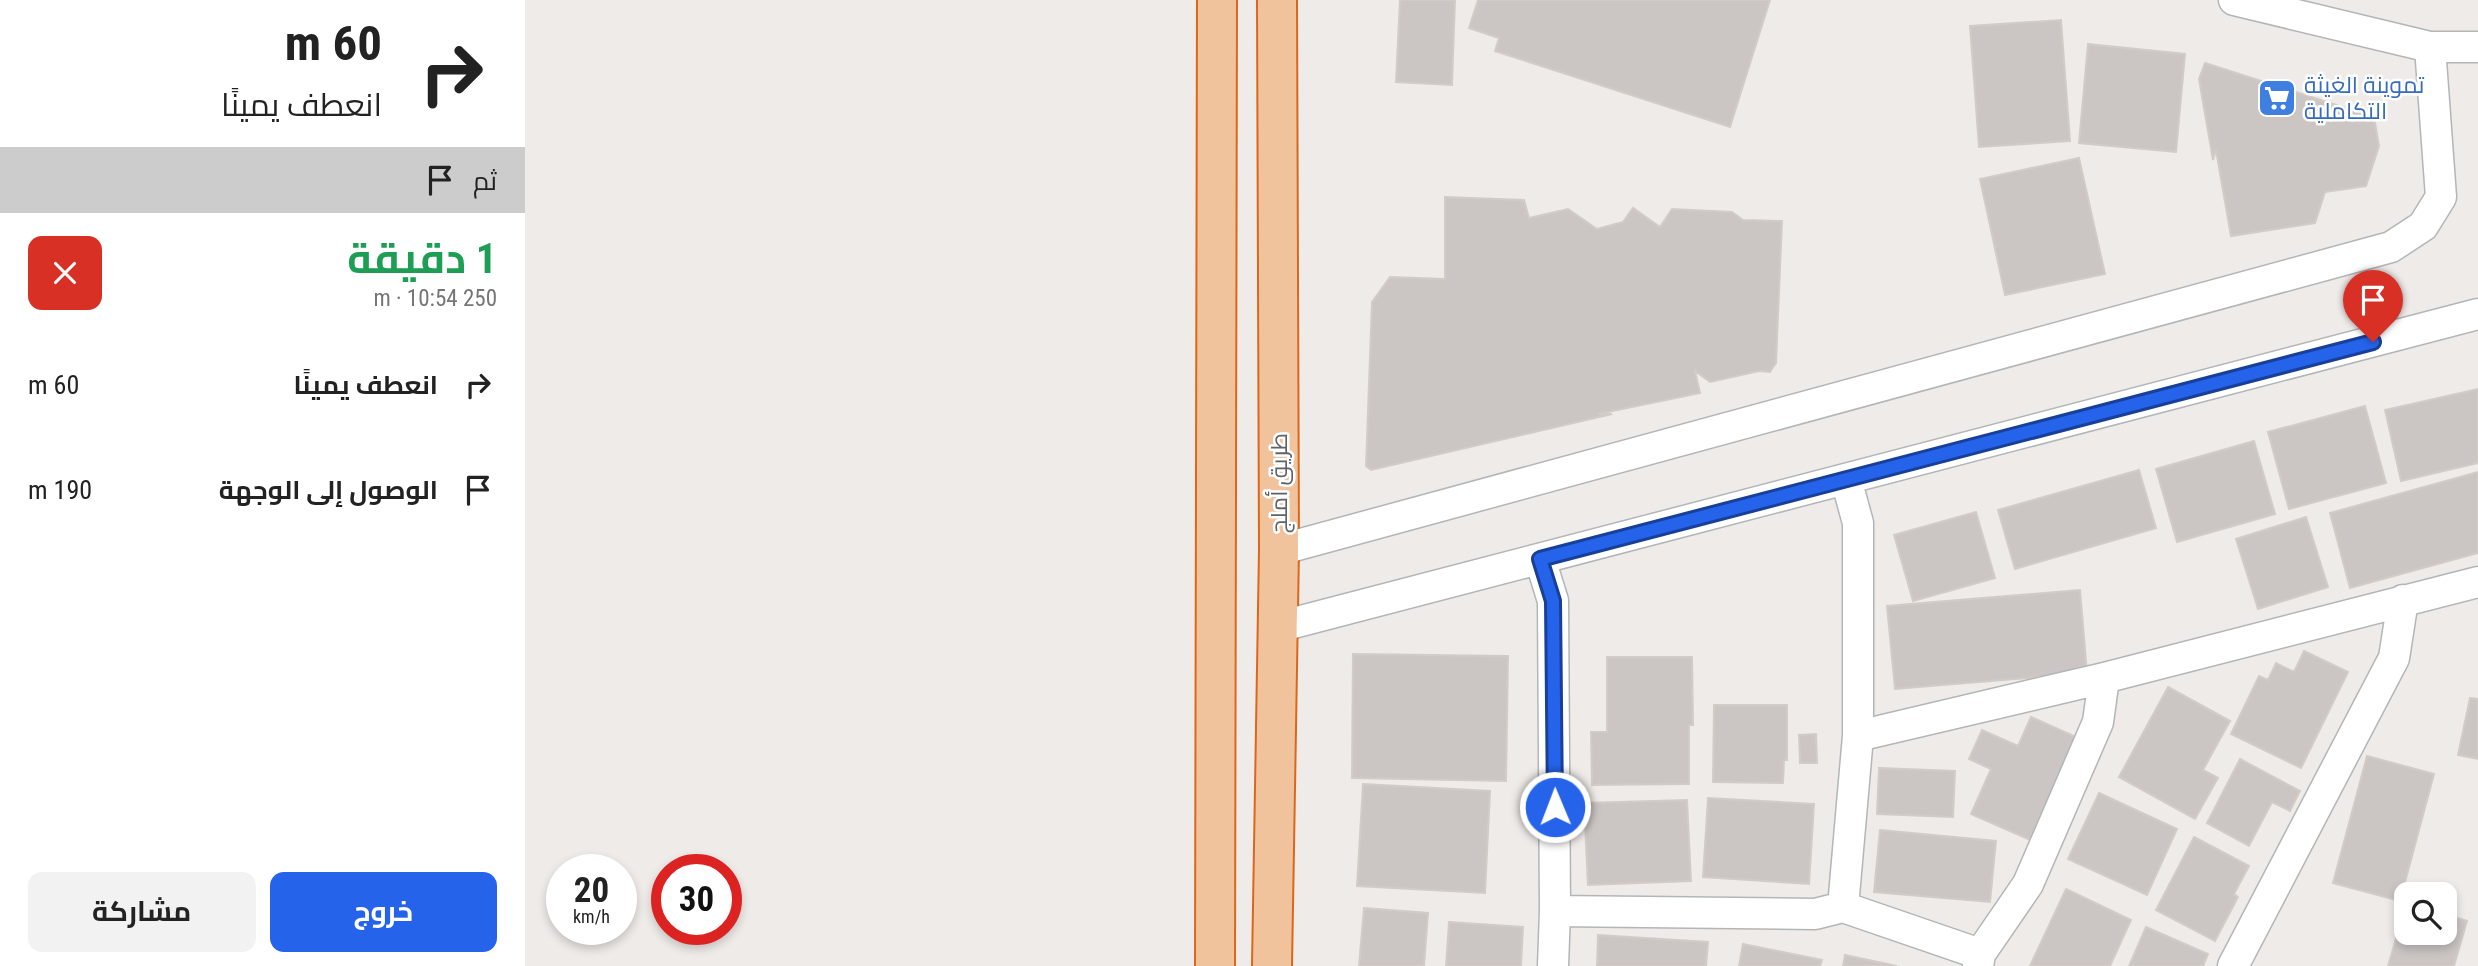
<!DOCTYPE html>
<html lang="ar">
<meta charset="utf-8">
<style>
body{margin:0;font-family:"Roboto Condensed",Cairo,sans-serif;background:#f2f2f2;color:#222;direction:rtl;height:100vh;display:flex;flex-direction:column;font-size:26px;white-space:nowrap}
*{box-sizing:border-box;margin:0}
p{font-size:23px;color:#767676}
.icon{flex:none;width:38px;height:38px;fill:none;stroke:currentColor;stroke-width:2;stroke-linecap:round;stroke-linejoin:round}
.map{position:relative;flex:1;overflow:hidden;direction:ltr}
.sheet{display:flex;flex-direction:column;background:#fff;width:525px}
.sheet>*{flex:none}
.hud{background:#fff;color:#222;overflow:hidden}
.buttons{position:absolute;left:1869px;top:882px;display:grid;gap:14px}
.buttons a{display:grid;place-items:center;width:63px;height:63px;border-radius:14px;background:#fff;box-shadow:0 4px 10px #0003;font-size:35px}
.speed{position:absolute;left:21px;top:854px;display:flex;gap:14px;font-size:35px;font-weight:700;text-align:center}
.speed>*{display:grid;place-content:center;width:91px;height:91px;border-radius:50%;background:#fff;box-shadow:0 4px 10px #0003;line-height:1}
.speed small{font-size:18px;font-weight:400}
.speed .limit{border:10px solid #d22;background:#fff;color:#111}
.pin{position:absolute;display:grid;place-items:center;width:60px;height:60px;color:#fff;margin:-72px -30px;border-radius:50% 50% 50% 0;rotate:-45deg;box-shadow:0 0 7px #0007}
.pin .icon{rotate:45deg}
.me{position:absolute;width:77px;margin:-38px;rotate:359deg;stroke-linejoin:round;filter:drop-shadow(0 0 5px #0008)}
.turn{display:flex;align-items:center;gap:24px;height:147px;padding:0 28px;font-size:32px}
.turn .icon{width:91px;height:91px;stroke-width:2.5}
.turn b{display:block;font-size:49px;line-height:60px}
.then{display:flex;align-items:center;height:66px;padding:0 28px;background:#0003;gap:14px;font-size:26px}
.round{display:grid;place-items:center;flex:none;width:74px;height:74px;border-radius:14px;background:#f2f2f2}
.summary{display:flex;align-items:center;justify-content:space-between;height:119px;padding:0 28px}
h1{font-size:42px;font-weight:700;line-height:52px;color:#1e9e55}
.action{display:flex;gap:14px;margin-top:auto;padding:14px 28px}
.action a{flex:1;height:80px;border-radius:14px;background:#2563eb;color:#fff;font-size:28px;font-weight:700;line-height:80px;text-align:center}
.action a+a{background:#f2f2f2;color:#222}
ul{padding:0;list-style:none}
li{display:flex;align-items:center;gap:21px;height:105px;padding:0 28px}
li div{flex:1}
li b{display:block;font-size:26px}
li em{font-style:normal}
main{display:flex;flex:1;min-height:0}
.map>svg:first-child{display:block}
.building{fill:#cbc6c4;stroke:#d3ccc6;stroke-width:2}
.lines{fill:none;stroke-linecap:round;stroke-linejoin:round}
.street-casing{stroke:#b2b6b8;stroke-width:33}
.highway-casing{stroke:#db671b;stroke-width:42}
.street{stroke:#fff;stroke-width:30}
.highway{stroke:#f1c39d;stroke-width:38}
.route-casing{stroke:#184099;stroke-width:18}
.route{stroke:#2563eb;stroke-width:12}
.labels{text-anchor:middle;stroke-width:5;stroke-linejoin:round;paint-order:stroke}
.shop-label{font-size:23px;fill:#366cbe;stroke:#fff;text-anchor:start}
.street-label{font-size:23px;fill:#5f6466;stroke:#fff}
</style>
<main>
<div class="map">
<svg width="1953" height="966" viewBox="0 0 1953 966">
<rect width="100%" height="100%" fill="#efebe8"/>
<!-- building -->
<path class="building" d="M875,0h55l-3,85 -56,-3z
M953,0h292l-40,127 -235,-76 4,-13 -30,-10z
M1536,20l9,121 -91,6 -9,-121z
M1563,44l97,10 -9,98 -97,-9z
M1680,63l169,54 5,29 -13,40 -41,6 -10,31 -84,13 -15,-86 -3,10 -14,-81z
M1554,158l26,116 -100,21 -25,-116z
M920,197l79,3 5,18 39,-9 29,20 26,-7 10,-14 27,19 12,-18 60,3 11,8 39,1 -6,142 -6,9 -11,-1 -49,11 -15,-11 5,22 -102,21h14l-241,56 -5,-4 6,-164 18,-25 55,2z
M1953,389v74l-77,18 -16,-71z
M1840,406l21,77 -97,26 -21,-77z
M1729,441l21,73 -98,28 -21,-73z
M1614,470l17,58 -141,41 -17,-59z
M1953,472v81l-128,35 -20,-75z
M1451,512l19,66 -82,23 -19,-66z
M1781,517l22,70 -70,22 -22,-70z
M1555,590l7,83 -192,16 -8,-83z
M1779,651l44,21 -47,96 -70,-34 28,-58 9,4 8,-17 18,9z
M828,654l155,2 -2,125 -154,-3z
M1082,657h85l1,68h-4v59l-97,1 -1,-53h16z
M1643,687l62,34 -27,49 15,8 -23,41 -76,-42z
M1945,698l8,1v60l-20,-4z
M1189,705h73v55h-3l-1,23 -70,-1z
M1506,717l45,20 -46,103 -59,-26 20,-45 -22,-10 13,-29 36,16z
M1291,734l1,29h-17l-1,-28z
M1842,756l67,18 -34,127 -67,-18z
M1715,759l60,32 -10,20 -18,-9 -23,44 -42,-23z
M1354,768l76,3 -2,46 -76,-3z
M838,784l127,7 -5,102 -128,-7z
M1574,793l78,36 -30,66 -79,-36z
M1183,798l106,6 -5,80 -106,-7z
M1162,800l4,81 -103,4 -4,-82z
M1355,830l116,11 -6,61 -116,-10z
M1669,837l55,29 -15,28 4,3 -23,44 -59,-31z
M1541,889l65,31 -21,46h-80z
M1881,904v29h39v-19l22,7 -13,45h-66z
M839,908l64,5 -4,53h-65z
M924,922l74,5 -2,39h-75z
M1621,927l62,27 -5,12h-74z
M1073,935l110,7 -2,24h-109z
M1218,944l79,16 -2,6h-81z
M1320,955l52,11h-54z"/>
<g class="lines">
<defs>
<path id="street" d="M1709,0l196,47h48
M754,550l1112,-303 32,-21 18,-29 -11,-150
M1015,559l13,42 2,310 -2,55
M753,627l1200,-313
M1333,736l246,-58 374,-96
M1318,907l15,-171v-213l-12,-44
M1030,911l260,3 28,-7 137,47
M1453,966l2,-12 48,-70 70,-162 6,-44
M1708,966l161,-308 9,-58"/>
<path id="highway" d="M690,966l2,-966
M747,966l7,-416 -2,-550"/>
</defs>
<!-- street casing -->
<use href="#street" class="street-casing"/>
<!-- highway casing -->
<use href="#highway" class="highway-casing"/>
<!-- street -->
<use href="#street" class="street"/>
<!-- highway -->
<use href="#highway" class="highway"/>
</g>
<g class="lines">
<defs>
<path id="route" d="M1030,807l-2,-206 -13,-42 833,-217"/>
</defs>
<!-- route casing -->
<use href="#route" class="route-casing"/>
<!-- route -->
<use href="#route" class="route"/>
</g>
<!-- icons -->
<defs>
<symbol id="supermarket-square" viewBox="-11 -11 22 22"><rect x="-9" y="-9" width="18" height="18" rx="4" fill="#3f7fe0" stroke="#fff"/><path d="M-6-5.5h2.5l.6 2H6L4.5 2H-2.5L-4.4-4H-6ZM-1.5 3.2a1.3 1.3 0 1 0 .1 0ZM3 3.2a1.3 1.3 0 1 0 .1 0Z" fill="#fff"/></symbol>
</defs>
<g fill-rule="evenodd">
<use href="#supermarket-square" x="1730" y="76" width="44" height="44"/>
</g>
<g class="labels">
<!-- shop labels -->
<g class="shop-label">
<text x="1779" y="93">تموينة الغيثة<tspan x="1779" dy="26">التكاملية</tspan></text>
</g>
<!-- street labels -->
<g class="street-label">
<text transform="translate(754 483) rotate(-90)" y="8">طريق أملج</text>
</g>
</g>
</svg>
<div class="buttons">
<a><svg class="icon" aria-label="search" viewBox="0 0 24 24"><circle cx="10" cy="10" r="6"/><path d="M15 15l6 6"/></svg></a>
</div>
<div class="speed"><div>20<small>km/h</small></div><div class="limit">30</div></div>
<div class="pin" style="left:1848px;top:342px;background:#d93025"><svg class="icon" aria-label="arrive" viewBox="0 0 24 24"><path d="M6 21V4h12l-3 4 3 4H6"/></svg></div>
<svg class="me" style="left:1030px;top:807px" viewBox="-20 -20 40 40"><circle r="17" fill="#2563eb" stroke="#fff" stroke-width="3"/><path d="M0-11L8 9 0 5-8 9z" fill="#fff"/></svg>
</div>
<section class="sheet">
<div class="hud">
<div class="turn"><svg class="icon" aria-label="right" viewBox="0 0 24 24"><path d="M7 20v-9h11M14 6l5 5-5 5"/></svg><div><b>60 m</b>انعطف يمينًا</div></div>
<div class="then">ثم<svg class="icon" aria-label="arrive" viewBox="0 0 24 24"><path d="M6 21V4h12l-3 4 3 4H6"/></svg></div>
</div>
<div class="summary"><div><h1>1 دقيقة</h1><p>250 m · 10:54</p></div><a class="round" style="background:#d93025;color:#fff"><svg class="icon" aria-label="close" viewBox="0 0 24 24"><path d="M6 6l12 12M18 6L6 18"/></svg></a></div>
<ul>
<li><svg class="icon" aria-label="right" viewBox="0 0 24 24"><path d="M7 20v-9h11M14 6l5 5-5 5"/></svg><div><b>انعطف يمينًا</b></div><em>60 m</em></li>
<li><svg class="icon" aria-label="arrive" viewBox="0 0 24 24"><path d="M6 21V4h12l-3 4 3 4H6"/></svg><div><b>الوصول إلى الوجهة</b></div><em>190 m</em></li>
</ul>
<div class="action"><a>خروج</a><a>مشاركة</a></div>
</section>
</main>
